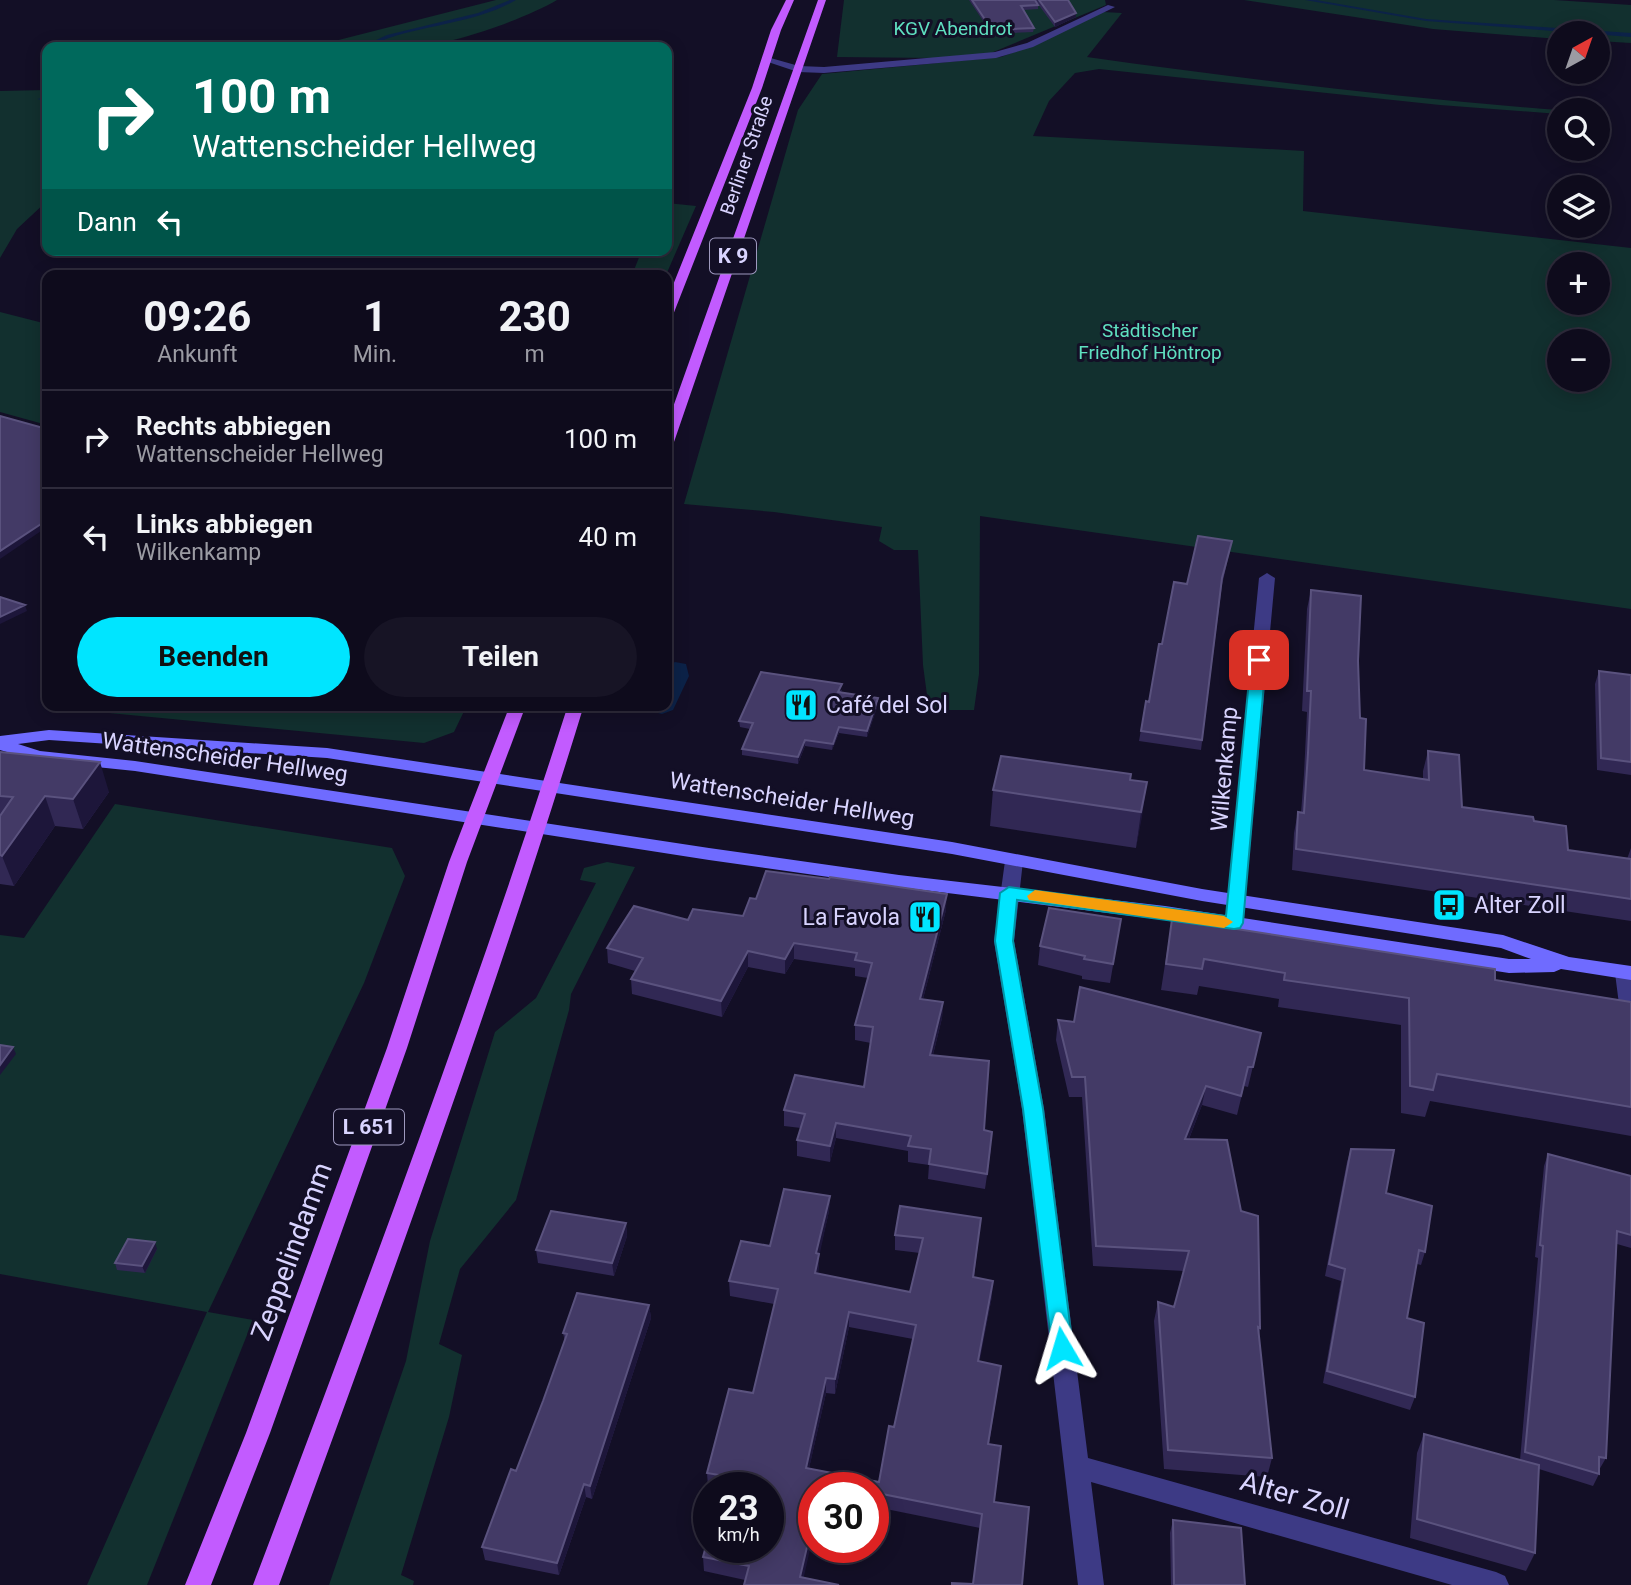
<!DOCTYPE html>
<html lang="de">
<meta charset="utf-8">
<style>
body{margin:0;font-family:Roboto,sans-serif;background:#171425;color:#f1f3f6;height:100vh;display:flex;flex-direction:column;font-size:26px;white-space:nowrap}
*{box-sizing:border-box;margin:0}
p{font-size:23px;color:#9b9ba3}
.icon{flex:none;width:38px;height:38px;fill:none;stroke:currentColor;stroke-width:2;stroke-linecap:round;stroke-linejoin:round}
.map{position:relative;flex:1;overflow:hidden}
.sheet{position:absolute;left:42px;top:270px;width:630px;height:441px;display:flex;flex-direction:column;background:#0e0b1c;border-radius:14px;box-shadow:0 4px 18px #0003,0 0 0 2px #2e2b3b}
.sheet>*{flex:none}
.banner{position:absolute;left:42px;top:42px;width:630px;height:214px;border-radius:14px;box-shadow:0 4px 18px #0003,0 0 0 2px #2e2b3b;background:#00695c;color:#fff;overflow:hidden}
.needle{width:46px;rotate:40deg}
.tools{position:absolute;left:1547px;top:21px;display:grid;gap:14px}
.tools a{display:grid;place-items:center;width:63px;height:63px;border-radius:50%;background:#0e0b1c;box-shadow:0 4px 18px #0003,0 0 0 2px #2e2b3b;font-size:35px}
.speed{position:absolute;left:693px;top:1472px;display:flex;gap:14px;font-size:35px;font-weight:700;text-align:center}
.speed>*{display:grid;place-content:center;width:91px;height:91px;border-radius:50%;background:#0e0b1c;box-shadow:0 4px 18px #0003,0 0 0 2px #2e2b3b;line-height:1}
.speed small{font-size:18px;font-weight:400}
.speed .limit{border:10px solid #d22;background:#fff;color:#111}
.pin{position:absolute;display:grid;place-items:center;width:60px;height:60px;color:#fff;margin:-30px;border-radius:14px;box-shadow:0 4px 10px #0006}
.me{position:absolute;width:77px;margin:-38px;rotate:353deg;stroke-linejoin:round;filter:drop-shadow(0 0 5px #0008)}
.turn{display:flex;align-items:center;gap:24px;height:147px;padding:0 35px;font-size:32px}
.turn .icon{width:91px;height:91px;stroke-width:2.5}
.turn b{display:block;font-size:49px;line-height:60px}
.then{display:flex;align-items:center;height:66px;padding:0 35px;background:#0003;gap:14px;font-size:26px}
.eta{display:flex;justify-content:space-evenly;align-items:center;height:119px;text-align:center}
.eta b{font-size:42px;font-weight:700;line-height:49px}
.action{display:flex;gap:14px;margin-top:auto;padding:14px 35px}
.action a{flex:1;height:80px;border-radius:42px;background:#00e5ff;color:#111;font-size:28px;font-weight:700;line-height:80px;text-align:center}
.action a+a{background:#171425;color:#f1f3f6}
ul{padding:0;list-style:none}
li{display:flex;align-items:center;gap:21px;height:98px;padding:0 35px;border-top:2px solid #2e2b3b}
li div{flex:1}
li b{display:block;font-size:26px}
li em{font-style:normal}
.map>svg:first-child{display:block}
.green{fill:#12302f;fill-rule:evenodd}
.water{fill:#0c2248}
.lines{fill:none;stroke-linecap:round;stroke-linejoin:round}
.stream{fill:#0c2248;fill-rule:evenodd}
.street{fill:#3d3a85;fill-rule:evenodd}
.secondary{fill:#6f6bff;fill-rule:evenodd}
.primary{fill:#c25bff;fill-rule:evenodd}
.wall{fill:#312854;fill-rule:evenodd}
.shaded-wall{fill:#1d163a}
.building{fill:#433a66;stroke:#5a527e;stroke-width:2;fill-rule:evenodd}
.route{fill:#00e5ff;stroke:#0095a6;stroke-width:2}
.slow{fill:#f59e0b}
.labels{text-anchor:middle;stroke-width:6;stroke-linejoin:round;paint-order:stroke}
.far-park-label{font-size:19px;fill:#5fe0c0;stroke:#130f26}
.far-street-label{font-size:19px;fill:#d9d4ff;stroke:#130f26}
.shield{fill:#130f26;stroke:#9e99be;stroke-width:2}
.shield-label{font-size:21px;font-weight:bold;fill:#d9d4ff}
.poi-label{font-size:23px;fill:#d9d4ff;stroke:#130f26;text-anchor:start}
.street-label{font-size:23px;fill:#d9d4ff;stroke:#130f26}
.near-street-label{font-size:28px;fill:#d9d4ff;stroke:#130f26}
</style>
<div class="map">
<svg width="1631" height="1585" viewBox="0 0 1631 1585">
<rect width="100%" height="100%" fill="#130f26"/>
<!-- green -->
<path class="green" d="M496,0h61c-32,19 -106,45 -143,47 -34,2 -69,0 -103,0z
M844,0h261l1,5 -115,48 -56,5 -98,-1z
M1244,0h310l77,5v38l-33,-2v-8h-39v6l-126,-10z
M1103,12l19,1 -35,44c157,22 314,41 472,53v4l-119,-9 -341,-36 -24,4 -26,28 -16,35 271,15 -1,60 328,37v361l-651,-93 -1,158 -5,36h-45l-6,-45 -5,-115h-24l-15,-9 3,-14 -108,-15 -90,-8 114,-394 24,-36 179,-17 38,-14zM1559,264h39v39h-39zM1559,341h39v39h-39z
M47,90v111l-30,28 -17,29v-167z
M667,203l29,3 -30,69h-34l10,-25h25z
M0,312l47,12v101l-47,-13z
M72,705h395l-13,27 -30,11 -357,-34z
M115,804l277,44 13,28 -41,107 -156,329 45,8 -106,265h-60l120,-273 -207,-38v-339l24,3z
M607,862l28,5 -64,127 -2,16 -53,190 -56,69 -21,75 23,11 -13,62 -48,158 13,6 -1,4h-84l77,-224 24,-120 65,-209 41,-34 60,-115 -16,-3 4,-12z"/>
<!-- water -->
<path class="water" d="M675,662l11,2 3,12 -16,34 -11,4 -8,-2 2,-7h11v-38z"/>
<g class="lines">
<!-- stream -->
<path class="stream" d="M510,0h6c-38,22 -83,24 -124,37 -11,3 -20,11 -31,10l26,-12 91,-22z
M1305,0h11l110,19 205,14v4l-205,-16z
M47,97v4l-10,-2z"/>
<!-- street -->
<path class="street" d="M1108,5l7,2 -82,40 -37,11 -172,15 -26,-1 -36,-12 5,-3 32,9 25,1 171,-15 32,-9z
M1267,573l8,5 -32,345 -2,5h-14l-2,-5 34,-345z
M1014,855l6,2 3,4 -9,80 30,168 44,349 408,114 9,4 4,9h-57l-361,-103 13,103h-26l-56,-476 -28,-168 11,-80 3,-4z
M1625,966l6,2v59l-7,-2 -3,-5 -6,-47 3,-5z"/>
<!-- secondary -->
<path class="secondary" d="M49,730l278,18 625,94 250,47 301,46 66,22 62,9v14l-70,-11 -7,3 -45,1 -344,-53 -266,-33 -190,-27 -574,-89 -97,-10 -38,-11v-14zM49,740l278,18 625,96 250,47 299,47 30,11h-22l-344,-53 -266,-31 -190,-27 -574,-87 -95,-10 -22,-7z"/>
<!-- primary -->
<path class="primary" d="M786,0h8l-13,30 -19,58 -89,227 -6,4v-19l85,-212 19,-58z
M818,0h8l-152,442 -7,4v-22z
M510,705h16l-59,157 -60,186 -137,385 -59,152h-26l61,-152 141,-385 62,-186z
M568,705h16c-91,297 -198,588 -305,880h-26c110,-291 220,-583 315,-880z"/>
</g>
<!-- wall -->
<path class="wall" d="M969,0h99l8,17 -21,10 -17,-23v5l-15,1 11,18 -1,4 -41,2z
M1232,541l-10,44 -21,165 -62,-9 7,-40 3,1 38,-118z
M1311,590l47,71 2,57 4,52 59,9v-8l5,-20 34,56 72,14 34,29 59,9 4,-11v73l-339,-51 2,-37 4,-21 3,1 3,-39 3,-62 -5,-1 5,-102z
M1599,671l32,4v100l-34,-5 -2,-86z
M842,690l-1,2 37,12 -11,33 -28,-4 -7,17 -27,-4 -7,18 -56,-9v-6l8,-20 -10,-2 -1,-6z
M0,752l109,40 -26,37 -28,-3 -41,60 -14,-2z
M1130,780l17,2 -11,66 -146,-22 3,-36z
M756,899l190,11 -23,89 20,3 -1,16 -9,37 51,75 7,18 -6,41 -57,-10 1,-14 -21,-3v-11l-72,-13 -6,24 -33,-6v-16l4,-12 -17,-2v-16l80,-23 7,-44 -16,-3v-15l13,-47 -13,-2v-8l-61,-9 -9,15 -37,-7 -26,50 -90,-23 -1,-15 4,-8 -27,-8 -1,-15 81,-28 55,-4z
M1121,919l-11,64 -28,-4v-3l-44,-11 2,-19z
M1172,919l323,61 136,22v134l-201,-35 -5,16 -24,-4v-88l-123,-18 1,-8 -80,-13 -2,9 -36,-5z
M1058,1020l203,13 -13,54 -4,-1 -7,29 -35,-10 -13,34 71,189 -1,7 13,123 -5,19 -103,-8 -10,-148 4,-19 16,5 10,-36 -91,-5 -11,-169h-13l-13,-57z
M1351,1149l35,44 39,59 -4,13 -4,-1 -10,54 8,79 -5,13 -87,-27 18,-102 -16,-5 22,-114z
M1548,1154l83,22v72l-14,-4 -11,214 -7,12v4l-6,12 -54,-17 -4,84 -9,18 -116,-33 7,-85 7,-19 96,26 18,-202 -3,-1 9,-91z
M830,1196l-1,15 -10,43 -1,20 92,18 10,-39 -25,-3v-15l86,-17 -7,59 18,19 -13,66 20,19 -10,63 12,2 -28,138 7,-56 -104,-21 -3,8v-27h-59l-69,92 -41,-9 -1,-14 65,-69 -60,-1 -1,-14 46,-80 21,-89 -44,-8 -1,-15zM849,1327l64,12 -19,88 -15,55 -70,-14 17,-75 9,1z
M626,1223l1,13 -13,40 -76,-13 -2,-13z
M157,1249l-12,24 -28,-3 -2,-7z
M649,1305l2,13 -59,181 -6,-2 -27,78 -74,-15 -3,-13 34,-76 49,-129 -2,-9z
M1173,1520l72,65h-74l-1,-52z"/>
<!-- shaded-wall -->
<path class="shaded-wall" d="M1076,13v4l-21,10v-5z
M47,520v7l-47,32v-8z
M25,605l2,6 -27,13v-7z
M878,698v6l-11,33v-6z
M839,727v6l-7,17 1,-6z
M805,740v6l-7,18v-7z
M100,762l9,30 -26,37 -10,-30z
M1147,782l-5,35 -6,31 5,-36z
M45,796l10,30 -41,60 -12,-30z
M947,894l-1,16 -27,104 1,-15z
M794,943v16l-9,15v-15z
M748,951v16l-26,50 -1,-16z
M943,1002l-1,16 -13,52 1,-15z
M13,1047l3,7 -16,21v-10z
M1206,1086l-4,19 -21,54 4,-20z
M836,1123v15l-6,24v-16z
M830,1196l-1,15 -11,51 1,-8v15l-4,19 1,-35z
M626,1223l1,13 -13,40 -2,-13z
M155,1242l2,7 -12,24 -3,-7z
M993,1281l-1,15 -15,80 1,-15z
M649,1305l2,13 -59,181 -2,-13z
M849,1312v15l-14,67v-15z
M1001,1366l-2,15 -13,78 2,-15z
M826,1378v15l-20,89v-14z
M584,1484l2,13 -27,78 -2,-12z
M877,1493l-1,14 -3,8v-13z
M814,1517v15l-12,53 -2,-8z"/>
<!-- building -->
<path class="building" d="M972,0h63l3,5 -17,1 13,22 -42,2z
M1039,0h29l8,13 -21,9z
M0,416l47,13v91l-47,31z
M1198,536l34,5 -10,37 -20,162 -61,-9 5,-30 3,1 10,-58h3l12,-62 13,2z
M1311,590l50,6 -3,65 2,57 6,1 -2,51 65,10 -1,-29 31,4 3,52 71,10 1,4 32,5 2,24 63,9v40l-335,-50 2,-37 6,1 4,-60 3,-62h-4z
M0,597l25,8 -25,12z
M1599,671l32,4v87l-30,-4z
M761,672l81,12 -4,8 40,6 -11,33 -28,-4 -6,17 -28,-4 -7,17 -56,-8 11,-26 -14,-2z
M0,752l100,10 -27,37 -28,-3 -43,60 -2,-1v-39l13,-19 -13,-1z
M1001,756l130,18 -1,6 17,2 -6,30 -148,-22z
M766,871l63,8 1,-2 117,17 -27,105 23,3 -13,53 59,6 -5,69 8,2 -5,42 -58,-10 2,-15 -23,-3 3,-10 -75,-13 -6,23 -33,-6 8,-26 -21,-4 11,-35 69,12 9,-60 -18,-2 17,-62 -17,-3 2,-7 -63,-10 -9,16 -37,-8 -27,50 -90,-22 12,-21 -36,-10 27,-42 54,14 5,-11 50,7 7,-18 6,1z
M1049,908l72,11 -8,45 -29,-5 1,-3 -45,-10z
M1172,919l323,50v11l136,22v105l-194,-33 -4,16 -23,-4 -1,-88 -125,-18 1,-7 -81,-14 -2,10 -36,-5z
M1080,987l181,46 -8,34h-5l-7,29 -35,-10 -21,53 42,1 14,71 17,5 2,112 -2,-1 14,131 -104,-8 -10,-148 16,5 15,-56 -93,-5 -11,-169h-13l-14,-57 16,2z
M0,1045l13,2 -13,18z
M1351,1149l43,1 -8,43 46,13 -7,46 -6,-2 -12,68 17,5 -9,74 -88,-26 18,-102 -16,-5z
M1548,1154l83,22v59l-14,-4 -11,227 -7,-1v17l-74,-22 13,-139 5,-67 -3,-1z
M784,1189l46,7 -14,57 3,1 -4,19 95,19 13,-54 -28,-3 5,-29 81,12 -8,59 20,4 -15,80 23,5 -13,78 13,2 -7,56 35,5 -7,78h-70v-2l21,1 9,-70 -105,-21 -4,9v-14h-59v29l-14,60 39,8h-95l5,-19 -46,-9 6,-22v12h59v-59h-47l4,-12 -18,-3 22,-84 24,4 25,-104 -49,-8 12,-40 29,5zM849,1312l67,13 -22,102 -5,-1 -10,56 -73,-14 20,-90 9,1z
M551,1211l75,12 -14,40 -76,-13z
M128,1239l27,3 -13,24 -27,-3z
M577,1293l72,12 -59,181 -6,-2 -27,79 -75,-16 29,-78 5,2 27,-70 24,-67 -4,-1z
M1424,1434l115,31 -4,88 -118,-34z
M1173,1520l68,8 4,57h-71z"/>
<!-- route -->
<path class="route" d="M1259,656l7,4 -23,263 -3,5 -6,1 -217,-29 -4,41 30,168 30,239 -3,7 -8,3 -7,-3 -3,-7 -29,-239 -28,-168 5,-48 9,-6 217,29 25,-256z"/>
<!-- slow -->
<path class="slow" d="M1035,890l189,26 9,6 -9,6 -195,-28 -2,-4z"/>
<!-- icons -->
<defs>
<symbol id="restaurant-square" viewBox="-11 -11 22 22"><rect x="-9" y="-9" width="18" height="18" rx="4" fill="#00e5ff" stroke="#130f26"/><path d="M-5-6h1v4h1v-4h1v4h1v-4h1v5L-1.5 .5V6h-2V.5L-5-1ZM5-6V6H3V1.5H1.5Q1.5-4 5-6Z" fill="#111"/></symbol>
<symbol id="bus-square" viewBox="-11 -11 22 22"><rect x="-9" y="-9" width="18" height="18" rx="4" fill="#00e5ff" stroke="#130f26"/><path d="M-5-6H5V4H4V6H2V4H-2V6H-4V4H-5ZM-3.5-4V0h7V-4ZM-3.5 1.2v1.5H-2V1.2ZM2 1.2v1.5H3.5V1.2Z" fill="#111"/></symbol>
</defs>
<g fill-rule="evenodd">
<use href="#restaurant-square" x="782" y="686" width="38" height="38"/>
<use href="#bus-square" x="1430" y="886" width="38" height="38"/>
<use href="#restaurant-square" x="906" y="898" width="38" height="38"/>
</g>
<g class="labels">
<!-- far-park labels -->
<g class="far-park-label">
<text x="953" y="35">KGV Abendrot</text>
<text x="1150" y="337">Städtischer<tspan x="1150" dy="22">Friedhof Höntrop</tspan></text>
</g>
<!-- far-street labels -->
<g class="far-street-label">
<text transform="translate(746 155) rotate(-71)" y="7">Berliner Straße</text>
</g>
<!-- shield labels -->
<g class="shield">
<rect x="710" y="238.5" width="46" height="35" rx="5"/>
<rect x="334" y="1109.5" width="70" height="35" rx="5"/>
</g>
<g class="shield-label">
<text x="733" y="263">K 9</text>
<text x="369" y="1134">L 651</text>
</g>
<!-- poi labels -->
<g class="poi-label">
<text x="826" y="713">Café del Sol</text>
<text x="1474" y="913">Alter Zoll</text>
<text x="900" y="925" text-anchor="end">La Favola</text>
</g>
<!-- street labels -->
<g class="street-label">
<text transform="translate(225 757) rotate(8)" y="8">Wattenscheider Hellweg</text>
<text transform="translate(1224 769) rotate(-85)" y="8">Wilkenkamp</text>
<text transform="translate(792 799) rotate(9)" y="8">Wattenscheider Hellweg</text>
</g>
<!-- near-street labels -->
<g class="near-street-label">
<text transform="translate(291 1251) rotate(-70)" y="10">Zeppelindamm</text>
<text transform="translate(1295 1495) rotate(16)" y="10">Alter Zoll</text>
</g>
</g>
</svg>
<div class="tools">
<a><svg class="needle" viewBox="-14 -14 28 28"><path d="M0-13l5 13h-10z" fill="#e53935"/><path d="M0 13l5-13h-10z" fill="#9b9ba3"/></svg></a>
<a><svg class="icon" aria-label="search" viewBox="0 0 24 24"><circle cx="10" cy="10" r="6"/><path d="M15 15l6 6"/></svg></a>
<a><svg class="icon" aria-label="layers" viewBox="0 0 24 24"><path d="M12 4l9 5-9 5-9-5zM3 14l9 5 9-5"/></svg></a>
<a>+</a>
<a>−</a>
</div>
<div class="speed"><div>23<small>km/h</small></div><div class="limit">30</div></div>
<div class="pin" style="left:1259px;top:660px;background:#d93025"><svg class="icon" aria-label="arrive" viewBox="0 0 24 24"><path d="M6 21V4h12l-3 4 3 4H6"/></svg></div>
<svg class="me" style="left:1062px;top:1348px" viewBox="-20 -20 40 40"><path d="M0-17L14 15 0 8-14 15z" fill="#00e5ff" stroke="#fff" stroke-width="4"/></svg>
<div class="banner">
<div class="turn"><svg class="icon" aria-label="right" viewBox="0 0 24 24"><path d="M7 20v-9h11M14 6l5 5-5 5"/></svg><div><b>100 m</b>Wattenscheider Hellweg</div></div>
<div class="then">Dann<svg class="icon" aria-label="left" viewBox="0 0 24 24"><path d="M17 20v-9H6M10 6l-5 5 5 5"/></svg></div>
</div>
<section class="sheet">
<div class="eta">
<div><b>09:26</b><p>Ankunft</p></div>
<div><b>1</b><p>Min.</p></div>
<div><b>230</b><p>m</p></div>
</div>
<ul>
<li><svg class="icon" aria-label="right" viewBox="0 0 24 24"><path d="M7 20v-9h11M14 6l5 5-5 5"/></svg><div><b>Rechts abbiegen</b><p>Wattenscheider Hellweg</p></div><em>100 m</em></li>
<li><svg class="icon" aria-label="left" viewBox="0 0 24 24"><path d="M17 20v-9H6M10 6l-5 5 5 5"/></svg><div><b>Links abbiegen</b><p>Wilkenkamp</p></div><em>40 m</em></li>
</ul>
<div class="action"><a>Beenden</a><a>Teilen</a></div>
</section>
</div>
